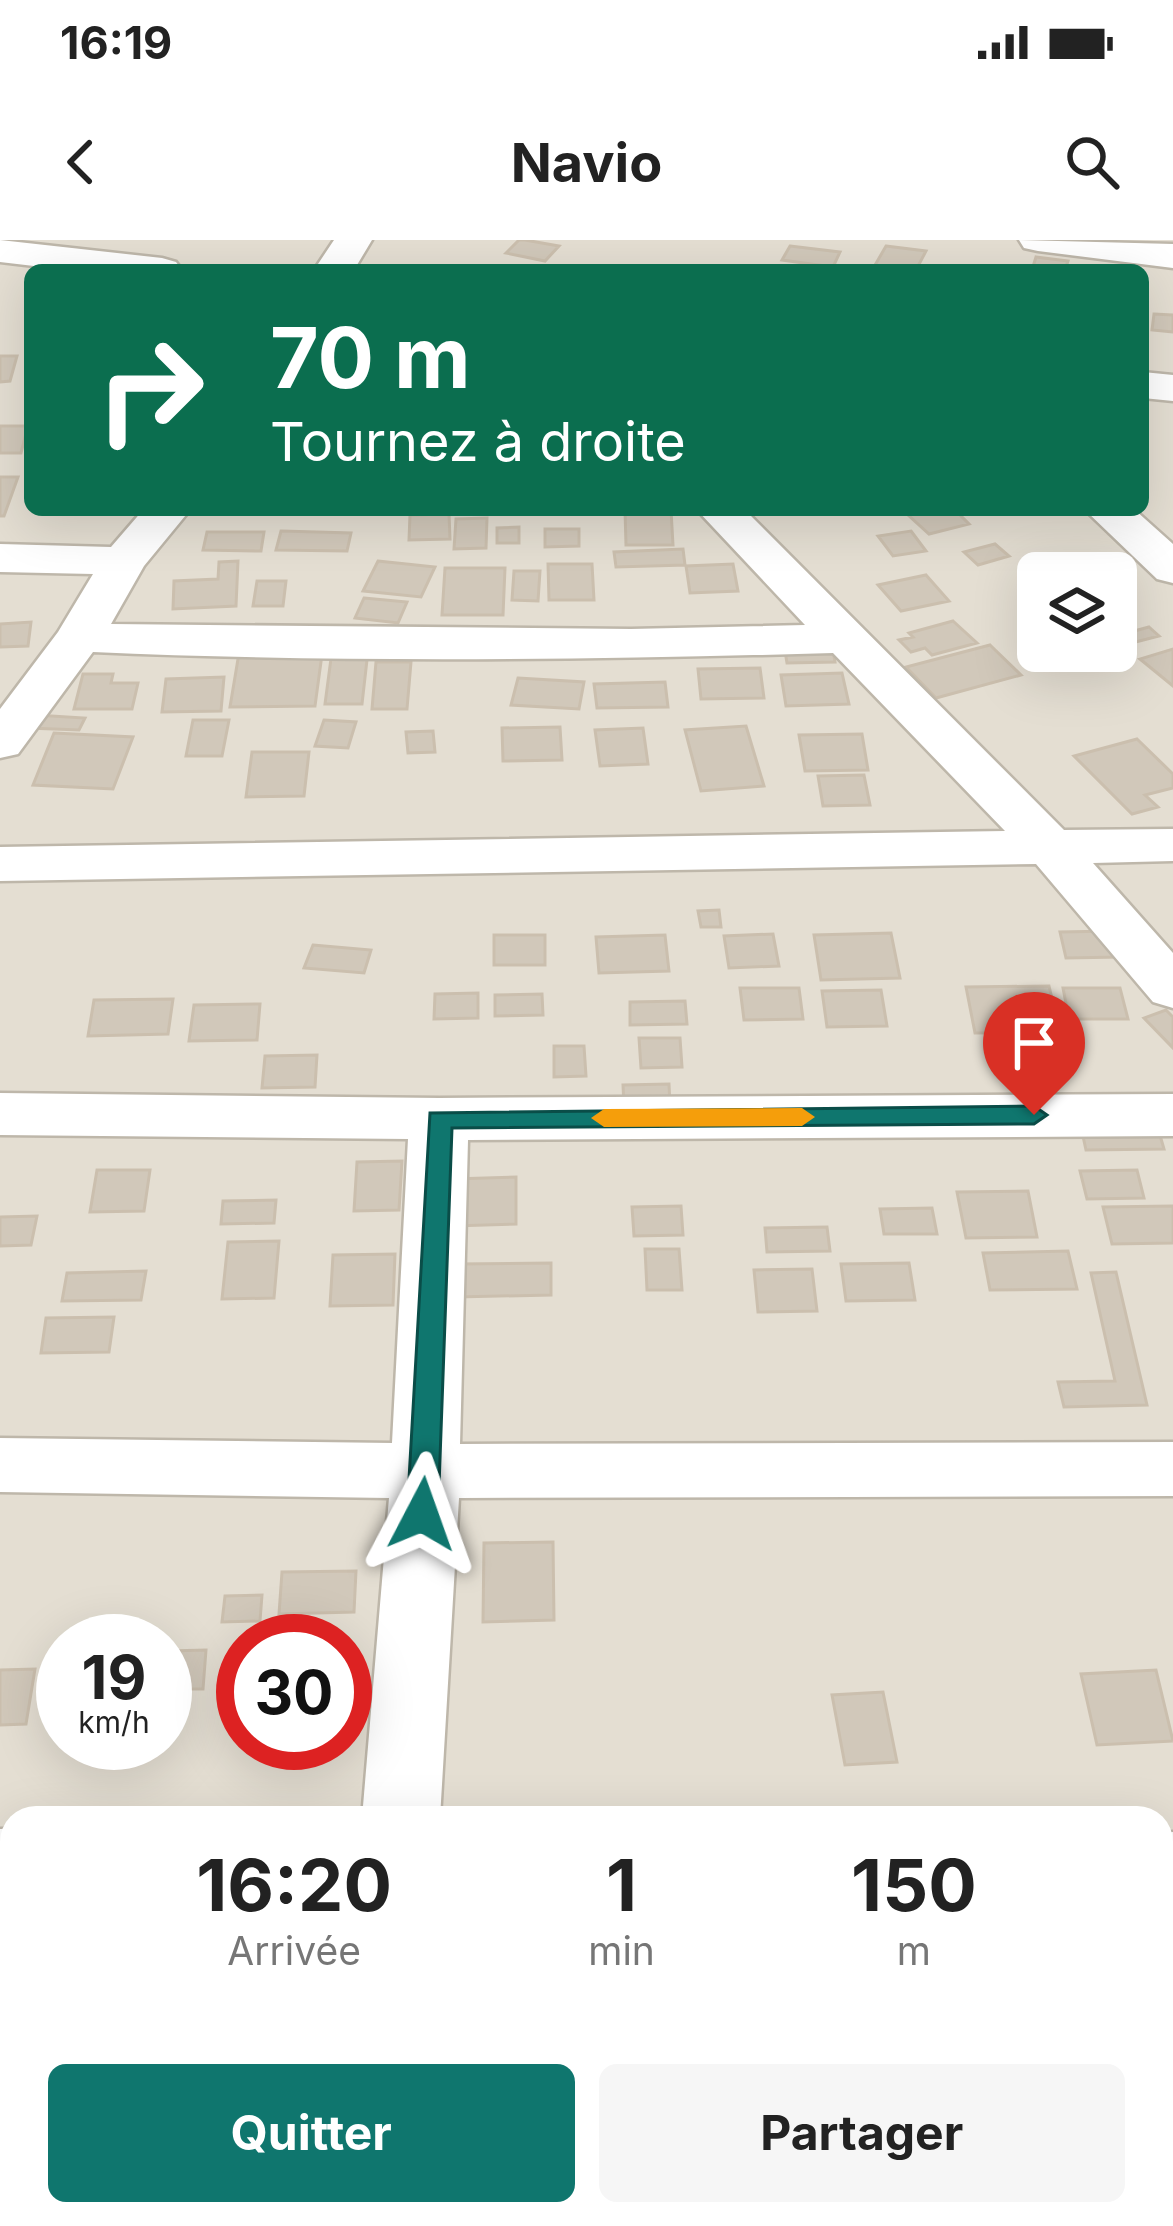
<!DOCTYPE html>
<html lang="fr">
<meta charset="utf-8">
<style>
body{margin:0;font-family:Inter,sans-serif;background:#f6f6f6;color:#222;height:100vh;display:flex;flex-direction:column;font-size:45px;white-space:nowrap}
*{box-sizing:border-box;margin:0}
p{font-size:39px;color:#767676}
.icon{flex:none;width:66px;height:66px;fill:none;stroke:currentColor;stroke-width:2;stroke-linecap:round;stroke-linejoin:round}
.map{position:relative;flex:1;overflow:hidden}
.side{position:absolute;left:0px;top:1566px;width:1173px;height:420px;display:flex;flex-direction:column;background:#fff;border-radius:36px 36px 0 0;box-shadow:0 12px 48px #0002}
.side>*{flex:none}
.top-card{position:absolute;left:24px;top:24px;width:1125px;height:252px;border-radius:18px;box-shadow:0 12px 48px #0002;background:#0b6e4f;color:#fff;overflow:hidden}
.controls{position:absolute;left:1017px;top:312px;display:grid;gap:24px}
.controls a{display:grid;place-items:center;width:120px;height:120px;border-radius:18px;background:#fff;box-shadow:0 12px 48px #0002;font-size:60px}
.speed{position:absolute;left:36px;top:1374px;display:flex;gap:24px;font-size:60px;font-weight:700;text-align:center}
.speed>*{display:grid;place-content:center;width:156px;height:156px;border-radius:50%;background:#fff;box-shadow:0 12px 48px #0002;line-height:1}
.speed small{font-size:30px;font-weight:400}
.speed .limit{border:18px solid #d22;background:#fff;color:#111}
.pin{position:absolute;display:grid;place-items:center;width:102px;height:102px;color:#fff;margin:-123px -51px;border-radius:50% 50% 50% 0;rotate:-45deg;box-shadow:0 0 12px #0007}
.pin .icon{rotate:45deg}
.me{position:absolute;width:132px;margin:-66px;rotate:4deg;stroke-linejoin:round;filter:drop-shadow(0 0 9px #0008)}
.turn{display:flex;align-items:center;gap:42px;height:252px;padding:0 48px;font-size:54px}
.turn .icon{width:156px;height:156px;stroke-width:2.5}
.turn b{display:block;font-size:84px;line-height:102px}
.eta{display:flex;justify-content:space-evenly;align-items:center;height:204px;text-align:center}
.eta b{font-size:72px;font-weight:700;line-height:84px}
.cta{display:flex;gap:24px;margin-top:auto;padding:24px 48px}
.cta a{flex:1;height:138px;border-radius:18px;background:#0f766e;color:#fff;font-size:48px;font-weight:700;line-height:138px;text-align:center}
.cta a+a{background:#f6f6f6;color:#222}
.status{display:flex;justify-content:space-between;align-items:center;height:84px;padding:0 60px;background:#fff;direction:ltr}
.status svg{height:33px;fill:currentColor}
header{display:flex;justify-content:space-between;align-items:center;height:156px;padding:0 48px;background:#fff;font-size:54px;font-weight:700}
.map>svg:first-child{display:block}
.residential{fill:#e4ded2;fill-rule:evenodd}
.building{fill:#d1c8ba;stroke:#cbbfae;stroke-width:3}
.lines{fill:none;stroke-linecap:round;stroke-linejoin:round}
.minor-casing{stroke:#beb7aa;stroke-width:5}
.minor{fill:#fff;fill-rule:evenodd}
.route{fill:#0f766e;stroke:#0a4d48;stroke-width:3}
.slow{fill:#f59e0b}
</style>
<div class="status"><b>16:19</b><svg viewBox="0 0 49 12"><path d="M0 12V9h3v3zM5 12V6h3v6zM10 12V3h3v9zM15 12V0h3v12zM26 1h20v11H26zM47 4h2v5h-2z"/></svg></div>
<header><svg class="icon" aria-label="back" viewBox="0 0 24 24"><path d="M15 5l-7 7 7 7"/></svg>Navio<svg class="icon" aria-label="search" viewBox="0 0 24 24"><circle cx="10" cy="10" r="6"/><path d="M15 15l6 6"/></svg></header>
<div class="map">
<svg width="1173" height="1986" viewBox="0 0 1173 1986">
<rect width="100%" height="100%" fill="#f0ece4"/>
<!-- residential -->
<path class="residential" d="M0,0h1173v1986h-1173zM30,30h1113v240h-1113zM1038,333h78v78h-78zM63,1401h102v102h-102zM243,1401h102v102h-102zM12,1578h1149v396h-1149z"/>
<!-- building -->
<path class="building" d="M519,0h6l34,6 -14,15 -39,-8z
M790,6l50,6 -7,15 -51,-7z
M886,6l40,5 -10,19 -42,-3z
M1036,17l32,4 -3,9h-33z
M1154,74l19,1v17l-21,-2z
M0,116h17l-7,25 -10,1z
M0,186h28l-7,27h-21z
M0,237h18l-14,39h-4z
M625,270h46l2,35h-47z
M922,270h33l14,14 -40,10 -22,-20z
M449,274l1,25 -41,1 1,-25z
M487,278l-1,30 -32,1 2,-30z
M519,287v16h-22v-15z
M545,289h34v17l-34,1z
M281,291l70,2 -4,18 -71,-1z
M911,291l15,20 -33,5 -15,-20z
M207,292h57l-3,19 -58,-1z
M995,304l14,12 -31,9 -14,-13z
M683,309l2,16 -69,2 -2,-15z
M238,321l-2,45 -63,3 1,-28 44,-2 1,-17z
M378,321l57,6 -14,30 -58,-6z
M548,324h44l2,36h-45z
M733,324l5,27 -48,2 -4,-27z
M445,328h60l-2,47h-61z
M514,331h26l-2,30 -26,-1z
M926,335l23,26 -48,10 -23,-26z
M257,341h29l-3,25h-30z
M364,358l43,4 -9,21 -43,-5z
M953,381l24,22 -45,12 -7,-7 -14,4 -12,-12 14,-3 -4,-4z
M31,382l-3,24 -28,1v-23z
M1149,387l10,9 -43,11v-11z
M990,405l31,30 -85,23 -30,-31z
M240,407h83l-8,59 -85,1z
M1173,409v37l-33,-27z
M833,410l2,12 -48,1 -2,-12z
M332,411h36l-6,53h-37z
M376,422h35l-4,47h-35z
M760,428l4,30 -63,1 -3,-30z
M842,433l7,31 -63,2 -5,-31z
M83,434h30l-2,9h27l-6,26h-58z
M224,437l-3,34 -59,1 4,-33z
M518,438l66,4 -5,27 -68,-4z
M665,442l3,25 -71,1 -3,-24z
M35,475l50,3 -6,12 -50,-2z
M193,480h36l-7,36h-36z
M324,480l32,2 -8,26 -33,-2z
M746,486l18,60 -63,5 -16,-61z
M560,487l2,33 -59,1 -1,-33z
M643,488l5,36 -48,2 -5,-36z
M433,491l2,21 -27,1 -2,-21z
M54,493l79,4 -20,52 -80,-4z
M862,494l6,36 -63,1 -6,-36z
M1137,499l36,35v14l-28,7 13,12 -26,7 -58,-58z
M252,512h57l-5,44 -58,1z
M864,535l6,30 -47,1 -5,-30z
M719,670l2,17h-20l-3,-16z
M1113,691l7,26 -54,1 -6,-26z
M891,693l9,45 -79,2 -7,-45z
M773,694l6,32 -50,2 -5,-32z
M494,695h51v30h-51z
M665,695l4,36 -70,2 -3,-36z
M313,705l58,5 -7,23 -60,-5z
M1049,746l11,46 -85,1 -9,-46z
M740,748h59l4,31 -59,1z
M1063,748h57l8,31h-59z
M881,750l6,36 -60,1 -5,-36z
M478,753v25l-44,1 1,-25z
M542,754l1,21 -48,1v-21z
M173,759l-5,35 -80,2 6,-36z
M685,761l2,23 -57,1v-23z
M260,764l-3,36 -68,1 5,-36z
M1166,770l7,7v31l-29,-30z
M639,798h41l2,29 -41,1z
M554,806h30l2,30 -32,1z
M317,815l-2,32 -53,1 3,-32z
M669,844l1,22h-46l-1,-21z
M1157,885l7,24 -78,1 -5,-23z
M402,921l-3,49 -45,1 3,-49z
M97,930h53l-6,41 -54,1z
M1137,930l7,28 -57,1 -7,-28z
M516,937v47l-63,2v-47z
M1028,951l9,46 -71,1 -9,-46z
M276,960l-2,23 -53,1 2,-23z
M681,966l2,29 -49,1 -2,-29z
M1173,966v37l-61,1 -9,-37z
M932,968l5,26h-53l-4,-25z
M37,976l-6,29 -31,1v-29z
M827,987l3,24 -63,1 -2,-24z
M279,1001l-5,57 -52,1 6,-57z
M645,1009h34l3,41h-35z
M1068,1011l9,38 -87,1 -7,-37z
M395,1014l-2,51 -63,1 3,-51z
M551,1023v32l-94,2v-33z
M909,1023l6,37 -69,1 -5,-37z
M812,1029l5,42 -59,1 -4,-42z
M146,1031l-5,29 -79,1 5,-28z
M1116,1032l31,133 -83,2 -6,-25 57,-1 -24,-108z
M114,1077l-5,35 -68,1 5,-35z
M553,1302l1,78 -71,2 1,-79z
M356,1331l-2,41 -75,2 3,-42z
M262,1355l-2,26 -38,1 3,-26z
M206,1410l-3,39h-38l3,-38z
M230,1413h13v39h-16z
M63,1426v38h-16l7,-37z
M35,1429l-9,55 -26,1v-55z
M1156,1430l17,71 -76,4 -16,-71z
M883,1452l14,70 -52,3 -13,-70z
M1161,1940h12v46h-48l-1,-12h37z
M12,1948v26l36,1 -25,11h-23v-32z
M169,1974h70v12h-72z
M803,1974h90l2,12h-90z
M995,1974h52l2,12h-51z"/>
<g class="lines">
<defs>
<path id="minor" d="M0,0l162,18 14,4 6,8h-114l-68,-8z
M334,0h38l-18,30h-40z
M1019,0l154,4v24l-135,-17 -14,-3z
M1143,132l30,3v26l-30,-3z
M143,270h47l-46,56 -33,58 520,5 174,-4 -108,-115h48l319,320 109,-1v32l-80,2 80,90v55l-20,-6 -117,-138 -1036,17v-34l1005,-16 -172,-178c-247,7 -494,10 -740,-1l-75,102 -18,4v-49l58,-77 35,-58 -93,-2v-28l111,3z
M1085,270h50l38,34v39l-16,-4z
M0,853l439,5 734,-4v42l-705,4 -8,304 713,-2v54l-714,2 -19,320h-78l27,-320 -389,-6v-54l392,5 16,-304 -408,-4z
M0,1589h12v70h-12z
M1173,1592v70l-12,1v-70z
M334,1974h88l1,12h-88z"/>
</defs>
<!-- minor casing -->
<use href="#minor" class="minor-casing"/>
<!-- minor -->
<use href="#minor" class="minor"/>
</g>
<!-- route -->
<path class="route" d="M1034,866l13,9 -13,9 -582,4 -14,386 -5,9h-21l-5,-9 23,-401z"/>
<!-- slow -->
<path class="slow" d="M802,868l13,9 -13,9 -198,1 -13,-9 13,-9z"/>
</svg>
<div class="controls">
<a><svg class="icon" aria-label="layers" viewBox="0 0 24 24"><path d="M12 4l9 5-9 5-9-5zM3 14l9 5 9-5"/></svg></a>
</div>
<div class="speed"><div>19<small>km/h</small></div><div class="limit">30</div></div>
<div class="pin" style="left:1034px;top:875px;background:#d93025"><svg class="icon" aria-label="arrive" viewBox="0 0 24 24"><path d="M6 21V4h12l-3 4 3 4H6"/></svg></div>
<svg class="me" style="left:422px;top:1274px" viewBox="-20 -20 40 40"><path d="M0-17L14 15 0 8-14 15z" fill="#0f766e" stroke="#fff" stroke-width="4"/></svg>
<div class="top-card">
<div class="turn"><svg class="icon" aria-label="right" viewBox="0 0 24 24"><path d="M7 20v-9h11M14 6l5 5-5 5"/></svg><div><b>70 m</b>Tournez à droite</div></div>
</div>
<section class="side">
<div class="eta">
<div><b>16:20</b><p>Arrivée</p></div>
<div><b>1</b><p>min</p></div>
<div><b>150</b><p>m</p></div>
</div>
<div class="cta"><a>Quitter</a><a>Partager</a></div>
</section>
</div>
